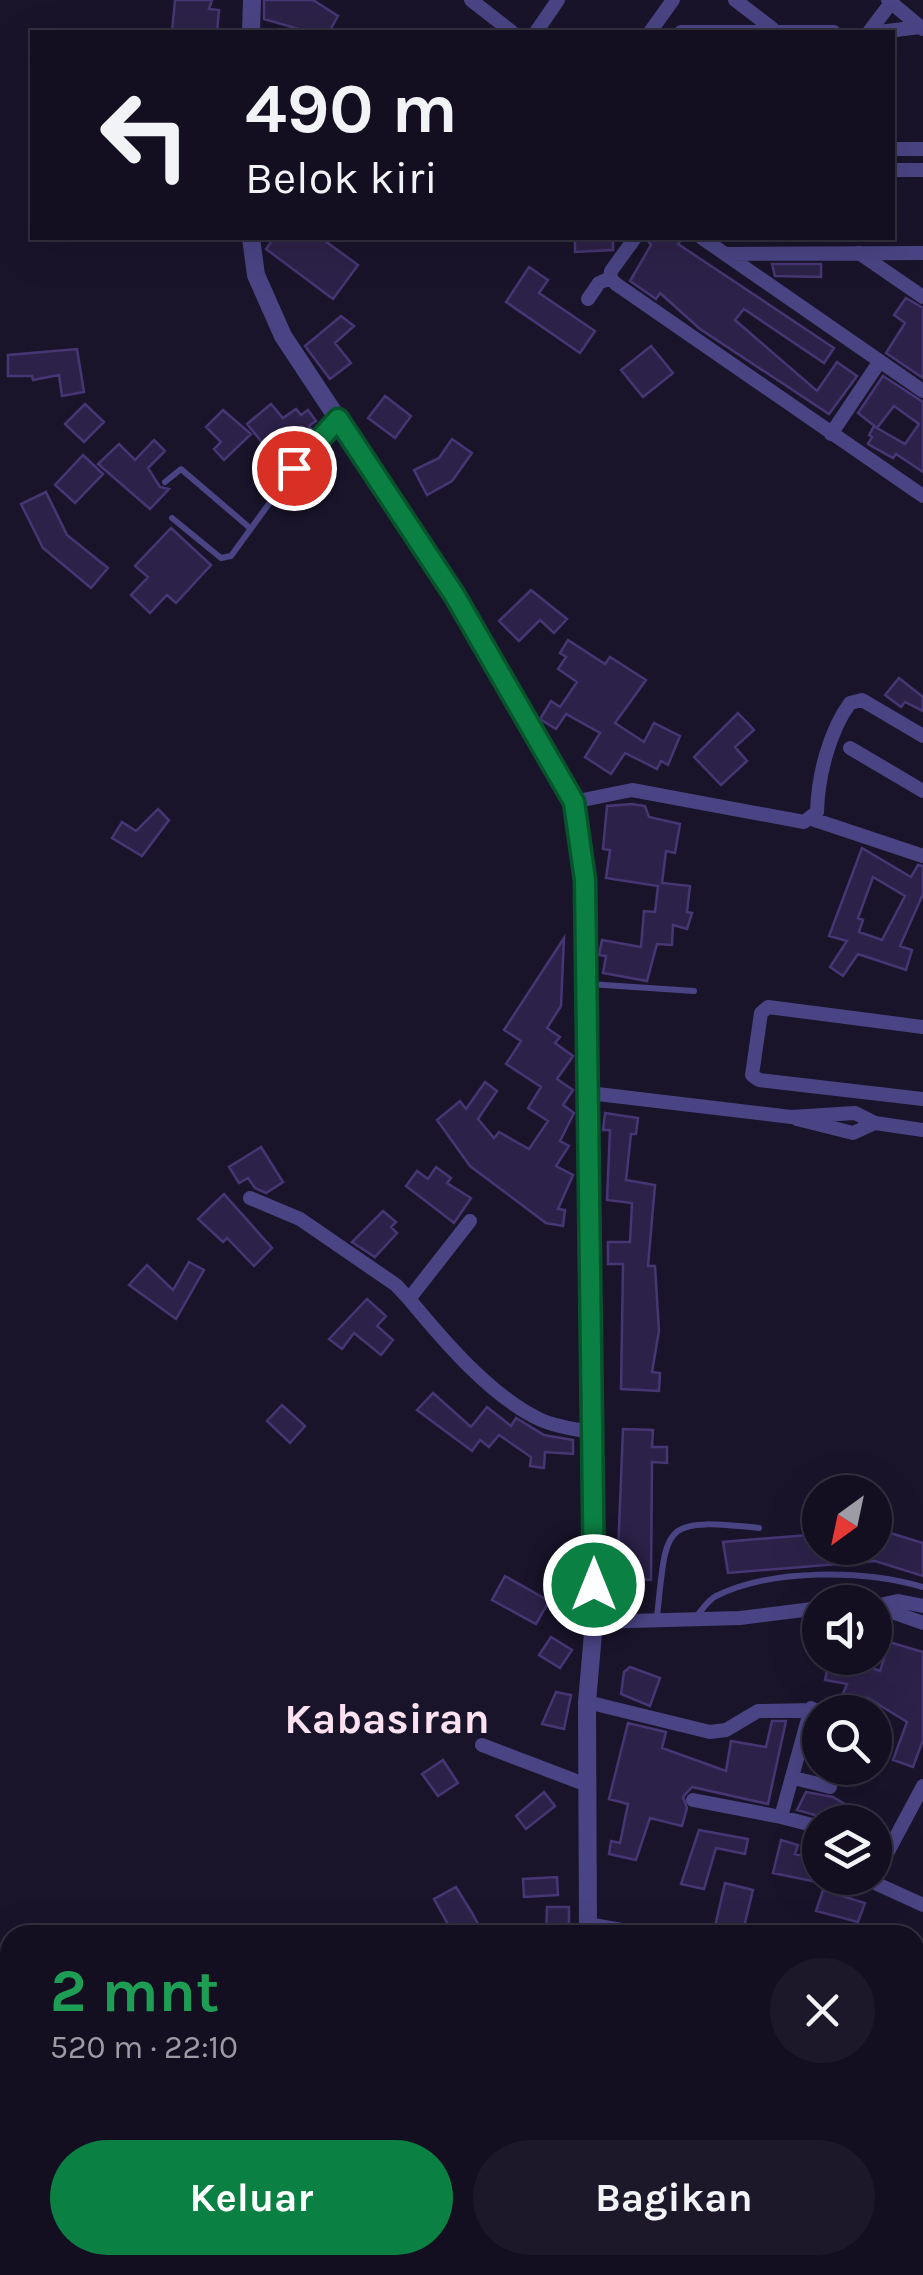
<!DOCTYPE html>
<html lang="id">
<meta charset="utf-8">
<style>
body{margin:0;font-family:Karla,sans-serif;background:#1c1829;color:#f1f3f6;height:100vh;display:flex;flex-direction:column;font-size:38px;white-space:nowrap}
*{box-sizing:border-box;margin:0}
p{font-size:32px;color:#9d9ca5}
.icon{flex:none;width:55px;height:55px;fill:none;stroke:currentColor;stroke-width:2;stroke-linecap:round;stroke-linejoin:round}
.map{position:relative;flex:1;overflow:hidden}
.details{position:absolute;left:0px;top:1925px;width:925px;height:350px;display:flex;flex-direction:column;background:#130f20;border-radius:30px 30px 0 0;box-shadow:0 10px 40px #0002,0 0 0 2px #322f3e}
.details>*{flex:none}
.banner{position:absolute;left:30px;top:30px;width:865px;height:210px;border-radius:0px;box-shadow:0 10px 40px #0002,0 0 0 2px #322f3e;background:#130f20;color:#f1f3f6;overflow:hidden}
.needle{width:65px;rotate:213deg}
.controls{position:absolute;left:802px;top:1475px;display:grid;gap:20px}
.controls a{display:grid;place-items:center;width:90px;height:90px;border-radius:50%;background:#130f20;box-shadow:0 10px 40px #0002,0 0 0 2px #322f3e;font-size:50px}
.pin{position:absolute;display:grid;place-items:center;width:85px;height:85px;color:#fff;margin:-42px;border:5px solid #fff;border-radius:50%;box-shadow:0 2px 10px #0007}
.me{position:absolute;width:110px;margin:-55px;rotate:0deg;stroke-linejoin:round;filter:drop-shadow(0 0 8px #0008)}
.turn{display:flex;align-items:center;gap:35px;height:210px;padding:0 50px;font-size:45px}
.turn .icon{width:130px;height:130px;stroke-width:2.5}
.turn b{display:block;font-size:70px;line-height:85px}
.round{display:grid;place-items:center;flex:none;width:105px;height:105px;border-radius:52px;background:#1c1829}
.head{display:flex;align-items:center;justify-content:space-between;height:170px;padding:0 50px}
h1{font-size:60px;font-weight:700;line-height:75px;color:#1e9e55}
.cta{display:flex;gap:20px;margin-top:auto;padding:20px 50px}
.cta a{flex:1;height:115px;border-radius:60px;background:#0b8043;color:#fff;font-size:40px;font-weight:700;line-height:115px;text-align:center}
.cta a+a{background:#1c1829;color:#f1f3f6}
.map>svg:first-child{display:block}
.building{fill:#2c2249;stroke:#463673;stroke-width:2.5;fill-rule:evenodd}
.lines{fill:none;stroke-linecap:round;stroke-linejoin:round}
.service{stroke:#4a4484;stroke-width:6}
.minor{stroke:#4a4484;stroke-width:14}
.tertiary{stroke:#4a4484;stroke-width:18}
.route-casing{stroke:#07532c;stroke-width:25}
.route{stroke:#0b8043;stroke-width:18}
.labels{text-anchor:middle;stroke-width:10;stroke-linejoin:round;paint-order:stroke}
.quarter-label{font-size:42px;font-weight:bold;fill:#fce2f1;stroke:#19142a}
</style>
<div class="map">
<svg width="923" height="2275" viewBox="0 0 923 2275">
<rect width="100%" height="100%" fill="#19142a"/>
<!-- building -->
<path class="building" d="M175,0h37l-3,9 10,1 -2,22h-45z
M264,0h49l25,16 -9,16h-31l1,-3 -35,-10z
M274,238h47l37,27 -25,34 -67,-50z
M575,238h38v12l-38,2z
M646,238h37l-5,6 156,104 -10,15 -80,-54 -9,11 82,71 20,-29 20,14 -28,38 -129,-85 -40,-36 -4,6 -26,-18 21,-36z
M772,264h49v13l-46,-1z
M529,267l19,13 -9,13 56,38 -15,22 -74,-51z
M906,298l17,10v70l-37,-25 19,-30 -11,-8z
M341,316l13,10 -19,17 16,20 -21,16 -25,-33z
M651,346l22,27 -30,24 -22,-27z
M77,349l7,43 -22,4 -3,-21 -26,5 -1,-4h-24v-21z
M883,376l40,26v70l-27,-18 -3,4 -25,-14 4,-7 -3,-2 5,-9 3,2 -19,-15zM894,406l25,18 -14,20 -28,-16z
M385,396l26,20 -16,22 -27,-20z
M85,404l19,18 -20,20 -19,-18z
M271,404l12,14 13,-9 5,6 7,-5 8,11 -7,5 5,6 -36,30 -31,-38z
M223,410l28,24 -27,26 -10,-11 7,-7 -15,-15z
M452,439l20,14 -20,28 -25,14 -13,-25 25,-12z
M154,440l11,11 -17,17 12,19 9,2 -19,20 -52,-45 21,-20 16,16z
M83,455l20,19 -28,29 -20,-18z
M46,492l21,43 41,33 -17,20 -48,-40 -22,-44z
M171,528l40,37 -35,38 -9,-8 -17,18 -19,-18 17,-18 -13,-11z
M531,590l36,29 -13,14 -14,-13 -21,21 -20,-20z
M568,640l37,24 5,-7 36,23 -31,43 29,19 10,-19 26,13 -12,29 -7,-4 -4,8 -32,-16 -14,21 -26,-17 15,-24 -34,-19 -10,15 -16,-10 11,-18 9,6 17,-25 -19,-13 8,-12 -6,-4z
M899,678l24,19v14l-18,-9 -4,5 -16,-12z
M738,713l16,17 -19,17 12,14 -26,24 -27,-28z
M632,804l13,2 4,11 31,7 -5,29 -9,-2 -4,32 28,3 -3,26 5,1 -5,16 -14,-4 -1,20 -15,-1 -10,37 -44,-8 3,-17 -7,-1 3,-15 39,7 3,-36 11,1 3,-26 -52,-8 4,-28 -7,-1 4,-43z
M158,809l11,11 -27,36 -30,-18 10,-16 14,9z
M862,848l49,29 7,-12 5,1v28l-23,52 12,4 -6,20 -48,-16 -15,22 -13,-9 17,-26 -18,-5zM873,877l32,19 -23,44 -23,-8 4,-12 -5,-2z
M564,938l-3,68 -14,22 13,9 -5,6 18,13 -16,23 16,11 -10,15 11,8 -14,28 9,5 -13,20 17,9 -15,34 7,1 -2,16 -17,-3 -76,-57 -33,-46 23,-19 6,8 19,-27 12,9 -19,28 16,19 5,-6 30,17 19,-28 -20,-13 13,-21 -35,-23 15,-23 -17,-11z
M605,1113l33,5 -2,16h-5l-5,46 29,5 -7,81h7l4,65 -7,41 8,1 -1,18 -38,-2 2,-125h-15v-22h22l2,-39 -25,-3 3,-70h-7z
M261,1147l22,35 -17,11 -11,-5 -7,-10 -9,5 -10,-16z
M436,1167l15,11 -4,5 24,15 -17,25 -48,-37 11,-15 11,8z
M224,1194l48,54 -18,18 -27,-28 -4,4 -25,-23z
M383,1211l13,11 -5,5 6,6 -22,24 -23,-15z
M189,1262l15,8 -28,49 -47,-34 18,-20 26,25z
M367,1299l19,17 -9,10 16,14 -12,15 -27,-22 -12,16 -13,-10z
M433,1393l38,34 16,-20 24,19 5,-8 28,17 29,5v14l-28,-2 -1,16 -14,-2 1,-9 -32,-22 -10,12 -9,-7 -8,11 -55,-41z
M282,1405l23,21 -15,17 -23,-22z
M623,1429l30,1 -1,17h15v16l-15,-1 -1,118 -34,-2z
M887,1532l36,11v33l-48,-15 -147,12 -5,-31 97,-8v14h64z
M505,1576l44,25 -13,23 -44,-24z
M551,1637l21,13 -12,18 -21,-13z
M889,1642l34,10v88l-10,27 -20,-7 14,-38 -39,-24 -26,-2 5,-12 -22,-4 3,-14 24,6 4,-10 24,9z
M630,1667l30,11 -10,28 -29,-12 3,-22z
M556,1692l15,3 -7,34 -22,-5z
M772,1721h14l-18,83 -76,-17 -9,10 4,11 -5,18 -32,-8 -14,42 -27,-6 2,-13 9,2 8,-39 -19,-5 19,-76 38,9 -4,16 64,23 5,-30 35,6z
M443,1760l15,23 -20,13 -16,-22z
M544,1792l11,14 -29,23 -10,-13z
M806,1792l27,5 15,9 -8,16 -43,-12z
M699,1830l49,9 -3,15 -29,-6 -12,41 -23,-5z
M781,1840l17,5 -3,9 22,5 -5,22 -39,-8z
M557,1877l1,18 -34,2 -1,-18z
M725,1883l28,7 -11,45h-29z
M456,1887l16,26 12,22h-30l-20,-36z
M823,1890l42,13 -7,19 -42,-11z
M547,1907h22v28h-23z"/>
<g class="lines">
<!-- service -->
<path class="service" d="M165,482l16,-13 69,59
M172,518l49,40 10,-2 85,-117 21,-19
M589,984l105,7
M657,1617c10,-94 4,-99 102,-89
M695,1618c7,-8 13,-18 21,-22 57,-28 148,-26 207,-9"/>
<!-- minor -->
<path class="minor" d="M471,0l41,32
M735,0l38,29
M888,0l35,29
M536,32l22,-32
M650,32l23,-32
M681,32h153
M869,32l24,-32
M879,32l41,-5
M892,149h31
M892,170h31
M635,238l-24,33 -1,7 6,6 307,212
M702,238l221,153
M859,253l64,44
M725,254l198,-1
M588,299l11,-16 11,-5
M831,434l49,-73
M850,748l73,43
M573,802l59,-12 172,32 13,-10c1,-36 12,-80 33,-109l12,-3 61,36
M812,819l111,37
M923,1027l-155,-20 -7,6 -9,62 7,5 164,19
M589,1093l202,24 64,-4 20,10 48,7
M797,1119l56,14 22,-10
M250,1198l50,21 96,66 13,14 61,-78
M409,1299c34,41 82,98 132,121 15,7 36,9 53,13
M875,1606l48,17
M875,1606l23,-5 25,5
M594,1622l146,-4 80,-10
M587,1702l123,30 16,-2 32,-19 106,-2
M811,1708l-30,109 39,10
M482,1745l105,40
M794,1778l36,9
M923,1786l-47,88 1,10 46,21
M693,1800l88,17
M588,1924l61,11
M915,2016l8,4
M0,2219l10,6
M13,2265l16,10
M75,2265l16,10
M833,2275l1,-10
M911,2275l1,-10"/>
<!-- tertiary -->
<path class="tertiary" d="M251,32l1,-32
M251,238l5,37 27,61 172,260 118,206 12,78 9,553v189l-7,80 1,233
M620,2265v10"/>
</g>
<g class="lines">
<defs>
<path id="route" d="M294,468l44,-49 117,177 119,206 11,78 9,705"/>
</defs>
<!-- route casing -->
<use href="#route" class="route-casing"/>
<!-- route -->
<use href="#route" class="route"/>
</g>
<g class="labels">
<!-- quarter labels -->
<g class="quarter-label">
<text x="387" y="1733">Kabasiran</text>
</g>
</g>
</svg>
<div class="controls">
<a><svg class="needle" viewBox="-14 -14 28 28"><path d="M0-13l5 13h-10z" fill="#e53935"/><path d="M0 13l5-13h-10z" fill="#9d9ca5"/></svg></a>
<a><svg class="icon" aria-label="sound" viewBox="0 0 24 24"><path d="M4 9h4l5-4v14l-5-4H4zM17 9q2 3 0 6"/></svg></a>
<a><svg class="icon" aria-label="search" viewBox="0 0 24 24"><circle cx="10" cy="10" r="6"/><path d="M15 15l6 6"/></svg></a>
<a><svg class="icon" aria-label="layers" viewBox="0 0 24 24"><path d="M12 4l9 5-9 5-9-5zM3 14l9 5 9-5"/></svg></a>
</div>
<div class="pin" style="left:294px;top:468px;background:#d93025"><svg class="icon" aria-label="arrive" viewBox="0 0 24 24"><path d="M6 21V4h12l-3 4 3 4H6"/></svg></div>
<svg class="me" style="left:594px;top:1585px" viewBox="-20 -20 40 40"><circle r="17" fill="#0b8043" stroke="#fff" stroke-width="3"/><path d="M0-11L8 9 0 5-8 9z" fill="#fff"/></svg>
<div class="banner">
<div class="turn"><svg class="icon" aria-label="left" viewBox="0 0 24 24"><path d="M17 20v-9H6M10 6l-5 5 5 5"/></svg><div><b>490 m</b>Belok kiri</div></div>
</div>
<section class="details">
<div class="head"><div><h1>2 mnt</h1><p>520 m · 22:10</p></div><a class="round"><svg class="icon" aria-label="close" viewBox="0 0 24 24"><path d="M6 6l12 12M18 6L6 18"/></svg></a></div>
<div class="cta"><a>Keluar</a><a>Bagikan</a></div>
</section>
</div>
